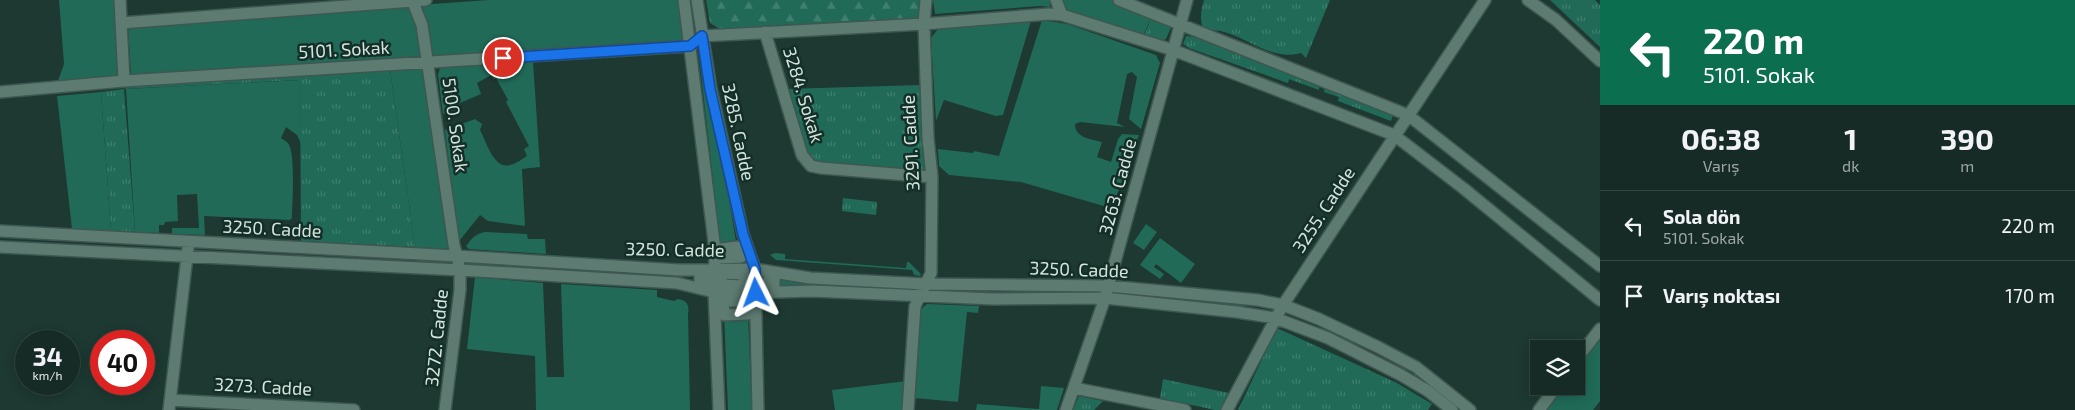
<!DOCTYPE html>
<html lang="tr">
<meta charset="utf-8">
<style>
body{margin:0;font-family:"Exo 2",sans-serif;background:#233732;color:#f1f3f6;height:100vh;display:flex;flex-direction:column;font-size:19px;white-space:nowrap}
*{box-sizing:border-box;margin:0}
p{font-size:16px;color:#9ea7a7}
.icon{flex:none;width:28px;height:28px;fill:none;stroke:currentColor;stroke-width:2;stroke-linecap:round;stroke-linejoin:round}
.map{position:relative;flex:1;overflow:hidden}
.panel{display:flex;flex-direction:column;background:#162b25;width:475px}
.panel>*{flex:none}
.banner{background:#0b6e4f;color:#fff;overflow:hidden}
.tools{position:absolute;left:1530px;top:340px;display:grid;gap:10px}
.tools a{display:grid;place-items:center;width:55px;height:55px;border-radius:0px;background:#162b25;box-shadow:0 2px 12px #0003,0 0 0 1px #354742;font-size:25px}
.speed{position:absolute;left:15px;top:330px;display:flex;gap:10px;font-size:25px;font-weight:700;text-align:center}
.speed>*{display:grid;place-content:center;width:65px;height:65px;border-radius:50%;background:#162b25;box-shadow:0 2px 12px #0003,0 0 0 1px #354742;line-height:1}
.speed small{font-size:12px;font-weight:400}
.speed .limit{border:8px solid #d22;background:#fff;color:#111}
.pin{position:absolute;display:grid;place-items:center;width:42px;height:42px;color:#fff;margin:-21px;border:2px solid #fff;border-radius:50%;box-shadow:0 1px 5px #0007}
.me{position:absolute;width:55px;margin:-28px;rotate:357deg;stroke-linejoin:round;filter:drop-shadow(0 0 4px #0008)}
.turn{display:flex;align-items:center;gap:18px;height:105px;padding:0 20px;font-size:22px}
.turn .icon{width:65px;height:65px;stroke-width:2.5}
.turn b{display:block;font-size:35px;line-height:42px}
.eta{display:flex;justify-content:space-evenly;align-items:center;height:85px;text-align:center}
.eta b{font-size:30px;font-weight:700;line-height:35px}
ul{padding:0;list-style:none}
li{display:flex;align-items:center;gap:15px;height:70px;padding:0 20px;border-top:1px solid #354742}
li div{flex:1}
li b{display:block;font-size:19px}
li em{font-style:normal}
main{display:flex;flex:1;min-height:0}
.map>svg:first-child{display:block}
.grass{fill:url(#grass-tufts)}
.forest{fill:url(#forest-firs)}
.green{fill:#206a57}
.lines{fill:none;stroke-linecap:round;stroke-linejoin:round}
.minor-casing{stroke:#3e5750;stroke-width:14}
.minor{stroke:#5d7b71;stroke-width:11}
.route-casing{stroke:#114b97;stroke-width:12}
.route{stroke:#1a73e8;stroke-width:9}
.labels{text-anchor:middle;stroke-width:5;stroke-linejoin:round;paint-order:stroke}
.street-label{font-size:18px;fill:#d4e4de;stroke:#132f27}
</style>
<main>
<div class="map">
<svg width="1600" height="410" viewBox="0 0 1600 410">
<defs>
<pattern id="grass-tufts" width="24" height="20" patternUnits="userSpaceOnUse" patternTransform="scale(1.25)"><rect width="24" height="20" fill="#206a57"/><path d="M3 7l-1-3M5 7V3M7 7l1-3M15 17l-1-3M17 17v-4M19 17l1-3" fill="none" stroke="#407f6f"/></pattern>
<pattern id="forest-firs" width="22" height="20" patternUnits="userSpaceOnUse" patternTransform="scale(1.25)"><rect width="22" height="20" fill="#206a57"/><path d="M5 1l3.5 6h-7zM16 11l3.5 6h-7z" fill="#407f6f"/></pattern>
</defs>
<rect width="100%" height="100%" fill="#1d3931"/>
<!-- grass -->
<path class="grass" d="M1204,0h126l-24,58 -5,-5c-29,8 -51,-14 -77,-21 -6,-2 -13,-2 -20,-2 -5,-10 -3,-20 0,-30z
M1550,0h45l5,5v42z
M1151,17l21,8 -6,14 -7,3 -15,-5z
M1186,36l8,1 126,45 -1,8 -30,-11 -1,4 -99,-35 -6,-4z
M390,69l25,178 -114,-6 -1,-161 -176,9 11,143 -24,-1 -10,-139 23,-3 8,-5 124,-5z
M921,85l4,77v8l-4,2 -109,-10 -5,-6 -21,-67z
M1325,85l69,27 -3,9 -53,-20 1,-4 -15,-5z
M843,198l34,4 -1,13 -34,-4z
M1277,328l120,55 35,21 -4,6h-190z
M1163,379l66,14 -9,17h-5l-55,-12z
M1079,396l24,5 -9,9h-21z"/>
<!-- forest -->
<path class="forest" d="M706,0h216l-2,14 -3,4 -43,5 -154,6 -10,-6z"/>
<!-- green -->
<path class="green" d="M59,0h55l5,76 -61,5 6,-17z
M488,0h190l6,42 -254,15 -11,-52z
M933,0h117v7l-10,-1 -105,8z
M1061,0h50l40,17 -8,20 -79,-26z
M410,5l5,11 9,42 -293,17 -3,-48z
M1042,20l25,4 89,31 4,8 -19,66 -12,-10 8,-42 -5,-5 -5,2 -10,49 8,4 -45,-5 -5,2c0,14 16,15 27,18l-5,15 14,5 7,-23 4,-5 17,1 -25,68 -7,4 -86,-25 -72,-7 -10,-9 -1,-17 35,4 1,-2 25,5z
M1031,21l-28,94 -7,1 -52,-16 -8,21 -5,-83 7,-9z
M699,57l26,120 12,70 -16,2z
M533,61l7,106 -18,2 3,57 -37,-5 -8,-6 -20,25 -2,-2 -13,-108 30,-11 7,5 -2,6c6,11 14,40 30,35 6,-1 12,-6 17,-9l-3,-7 5,-3 -23,-44 2,-2 -12,-22 -2,1 -3,-4 -14,8 4,11 -21,9 -3,9 -14,2 -5,-40 3,-8z
M425,67l26,182 -36,-2 -25,-178z
M300,80l1,64 -4,-9 -11,-8 -5,11c2,2 5,3 7,5 8,11 4,60 4,75l-2,2 -86,-4 1,19 -33,-1v-6h27l-2,-34 -20,1 1,26 -13,1 -1,3h-5v8l-24,-1 -9,-143z
M101,92l10,139 -39,-2 -15,-133z
M1146,224l11,8 -13,18 -11,-7z
M486,232l41,2 1,5h17l1,15 -77,-5 -3,-3c6,-8 10,-13 20,-14z
M1160,238l35,26 -14,19 -25,-19 -2,3 10,7 -4,5 -20,-14z
M775,253l10,1v5l121,9 1,-6h2l12,12 -1,2 -6,-1 -2,-5 -136,-10 -6,-5z
M475,277l68,6 4,94h17l-3,-93 96,6v7l17,4 4,-2c8,1 12,6 10,15l2,96h-154l-1,-54 -68,-7z
M774,279l35,4 94,4v3l-129,-4z
M927,304l52,2 -1,7 -11,-1 -9,90 -44,-4 6,-88z
M748,314l4,96h-24l-4,-95z
M1600,335v66l-7,9h-48l17,-24h14v-19z
M907,381l-2,29h-70l-3,-20z
M1041,386l23,2 -7,22h-81l1,-6 62,5z"/>
<g class="lines">
<defs>
<path id="minor" d="M120,0l4,81
M412,0l10,25 32,220 6,25v20l-15,120
M684,0l31,250 -1,42 5,118
M697,0l14,89 32,145 12,35 3,141
M1056,0l6,15
M1119,0l289,115 192,151
M1528,0l28,20 44,41
M121,23l305,-23
M765,32l37,123 9,11 10,2 111,9
M0,92l124,-11 566,-35 12,-10 222,-12 125,-10 13,1 111,35 221,85 69,53 137,112
M0,231l457,25 222,14 76,-1 55,9 116,6 182,2 150,14 25,5 36,14 59,28 38,20 54,43
M0,247l460,23 217,13 37,9 29,1 69,-2 181,8 112,-1 132,14 38,6 53,20 73,37 27,16 24,19
M737,247l4,10 -22,1 2,-9z
M725,273l18,1 2,8 -4,4 -18,-1 -3,-8z
M706,274v9l-6,-2v-6z
M769,278l5,1v7h-5z
M723,301h25v13l-24,1z
M1576,360l24,-31
M1074,388l111,22
M170,400l184,10
M169,410l19,-162
M908,410l7,-104 16,-33 1,-96 -4,-39 -4,-114 2,-24
M1066,410l39,-112 82,-298
M1227,410l56,-105 202,-305
M1539,410l18,-24"/>
</defs>
<!-- minor casing -->
<use href="#minor" class="minor-casing"/>
<!-- minor -->
<use href="#minor" class="minor"/>
</g>
<g class="lines">
<defs>
<path id="route" d="M503,58l187,-12 12,-10 8,53 33,145 12,35 1,24"/>
</defs>
<!-- route casing -->
<use href="#route" class="route-casing"/>
<!-- route -->
<use href="#route" class="route"/>
</g>
<g class="labels">
<!-- street labels -->
<g class="street-label">
<text transform="translate(344 50) rotate(-3)" y="6">5101. Sokak</text>
<text transform="translate(803 95) rotate(73)" y="6">3284. Sokak</text>
<text transform="translate(455 125) rotate(82)" y="6">5100. Sokak</text>
<text transform="translate(738 132) rotate(78)" y="6">3285. Cadde</text>
<text transform="translate(911 143) rotate(-93)" y="6">3291. Cadde</text>
<text transform="translate(1118 187) rotate(-75)" y="6">3263. Cadde</text>
<text transform="translate(1324 210) rotate(-57)" y="6">3255. Cadde</text>
<text transform="translate(272 229) rotate(3)" y="6">3250. Cadde</text>
<text transform="translate(675 250) rotate(1)" y="6">3250. Cadde</text>
<text transform="translate(1079 270) rotate(2)" y="6">3250. Cadde</text>
<text transform="translate(437 338) rotate(-84)" y="6">3272. Cadde</text>
<text transform="translate(263 387) rotate(3)" y="6">3273. Cadde</text>
</g>
</g>
</svg>
<div class="tools">
<a><svg class="icon" aria-label="layers" viewBox="0 0 24 24"><path d="M12 4l9 5-9 5-9-5zM3 14l9 5 9-5"/></svg></a>
</div>
<div class="speed"><div>34<small>km/h</small></div><div class="limit">40</div></div>
<div class="pin" style="left:503px;top:58px;background:#d93025"><svg class="icon" aria-label="arrive" viewBox="0 0 24 24"><path d="M6 21V4h12l-3 4 3 4H6"/></svg></div>
<svg class="me" style="left:756px;top:293px" viewBox="-20 -20 40 40"><path d="M0-17L14 15 0 8-14 15z" fill="#1a73e8" stroke="#fff" stroke-width="4"/></svg>
</div>
<section class="panel">
<div class="banner">
<div class="turn"><svg class="icon" aria-label="left" viewBox="0 0 24 24"><path d="M17 20v-9H6M10 6l-5 5 5 5"/></svg><div><b>220 m</b>5101. Sokak</div></div>
</div>
<div class="eta">
<div><b>06:38</b><p>Varış</p></div>
<div><b>1</b><p>dk</p></div>
<div><b>390</b><p>m</p></div>
</div>
<ul>
<li><svg class="icon" aria-label="left" viewBox="0 0 24 24"><path d="M17 20v-9H6M10 6l-5 5 5 5"/></svg><div><b>Sola dön</b><p>5101. Sokak</p></div><em>220 m</em></li>
<li><svg class="icon" aria-label="arrive" viewBox="0 0 24 24"><path d="M6 21V4h12l-3 4 3 4H6"/></svg><div><b>Varış noktası</b></div><em>170 m</em></li>
</ul>
</section>
</main>
